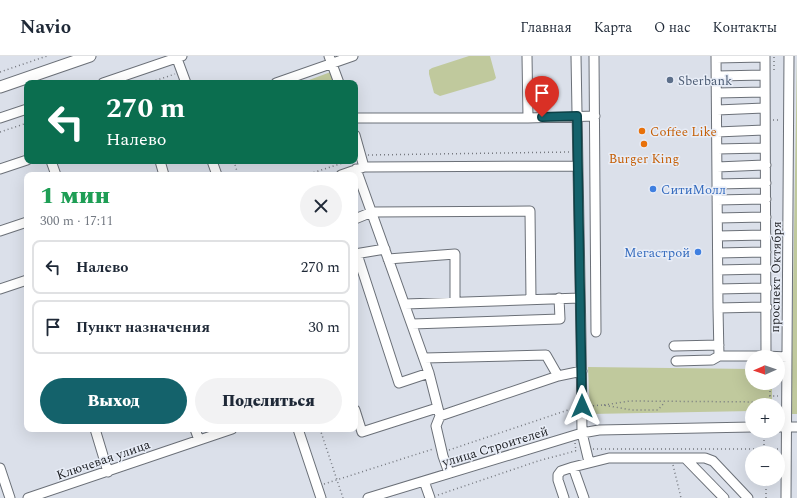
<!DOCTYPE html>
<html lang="ru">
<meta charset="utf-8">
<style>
body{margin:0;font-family:Spectral,serif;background:#f2f2f3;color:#1f2937;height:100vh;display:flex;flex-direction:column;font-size:15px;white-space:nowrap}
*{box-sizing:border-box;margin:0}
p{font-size:13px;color:#747a83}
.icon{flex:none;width:22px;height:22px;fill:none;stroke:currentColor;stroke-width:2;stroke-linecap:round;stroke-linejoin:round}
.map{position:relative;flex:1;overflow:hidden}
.sheet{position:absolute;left:24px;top:116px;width:334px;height:260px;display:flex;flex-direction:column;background:#fff;border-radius:8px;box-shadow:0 4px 16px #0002}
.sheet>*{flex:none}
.hud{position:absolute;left:24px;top:24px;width:334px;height:84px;border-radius:8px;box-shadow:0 4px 16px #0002;background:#0b6e4f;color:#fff;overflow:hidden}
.needle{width:26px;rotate:268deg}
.tools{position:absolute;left:745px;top:294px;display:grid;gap:8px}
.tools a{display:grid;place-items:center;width:40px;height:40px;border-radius:50%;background:#fff;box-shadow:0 4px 16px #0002;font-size:20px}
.pin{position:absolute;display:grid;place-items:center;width:34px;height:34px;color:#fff;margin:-41px -17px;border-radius:50% 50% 50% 0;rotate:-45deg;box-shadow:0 0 4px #0007}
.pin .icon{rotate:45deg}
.me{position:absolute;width:44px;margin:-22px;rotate:0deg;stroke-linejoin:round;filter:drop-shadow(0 0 3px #0008)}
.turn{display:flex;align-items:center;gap:14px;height:84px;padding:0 16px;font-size:18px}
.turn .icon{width:52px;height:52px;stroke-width:2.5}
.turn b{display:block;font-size:28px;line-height:34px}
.round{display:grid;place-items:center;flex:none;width:42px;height:42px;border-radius:21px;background:#f2f2f3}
.headline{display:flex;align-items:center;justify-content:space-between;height:68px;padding:0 16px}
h1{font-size:24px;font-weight:800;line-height:30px;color:#1e9e55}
.action{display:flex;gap:8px;margin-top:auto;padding:8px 16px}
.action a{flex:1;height:46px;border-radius:24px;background:#14626b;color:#fff;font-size:16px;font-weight:800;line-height:46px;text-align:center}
.action a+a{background:#f2f2f3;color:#1f2937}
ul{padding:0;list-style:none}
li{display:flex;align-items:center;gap:12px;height:54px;margin:0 8px 6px;padding:0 8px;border:2px solid #e0e1e3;border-radius:8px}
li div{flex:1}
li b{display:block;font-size:15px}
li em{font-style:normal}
header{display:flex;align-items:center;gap:24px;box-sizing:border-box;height:56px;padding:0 20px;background:#fff;border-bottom:1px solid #e0e1e3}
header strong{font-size:19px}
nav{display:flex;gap:22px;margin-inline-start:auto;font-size:14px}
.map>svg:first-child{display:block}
.green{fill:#c0c99d}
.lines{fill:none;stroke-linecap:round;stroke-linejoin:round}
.minor-casing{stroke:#6b7078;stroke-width:11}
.major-casing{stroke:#6b7078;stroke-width:13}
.path{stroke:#75787f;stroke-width:1.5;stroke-dasharray:1 3;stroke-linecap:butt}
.minor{stroke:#fff;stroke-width:9}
.major{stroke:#fff;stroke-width:11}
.route-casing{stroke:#0d4046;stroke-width:10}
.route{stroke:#14626b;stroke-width:7}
.service-dot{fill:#5c6f8a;stroke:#e8edf7;stroke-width:1.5}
.food-dot{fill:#e8710a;stroke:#e8edf7;stroke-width:1.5}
.shop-dot{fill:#3f7fe0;stroke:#e8edf7;stroke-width:1.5}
.labels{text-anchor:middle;stroke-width:3;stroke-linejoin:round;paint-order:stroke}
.service-label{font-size:13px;fill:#4e5e75;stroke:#e8edf7;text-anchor:start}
.food-label{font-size:13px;fill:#c56008;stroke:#e8edf7;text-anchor:start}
.shop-label{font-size:13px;fill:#366cbe;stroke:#e8edf7;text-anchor:start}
.street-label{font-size:13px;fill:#1d1f23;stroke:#e8edf7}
</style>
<header>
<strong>Navio</strong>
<nav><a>Главная</a><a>Карта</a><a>О нас</a><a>Контакты</a></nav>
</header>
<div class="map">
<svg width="797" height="442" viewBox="0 0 797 442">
<rect width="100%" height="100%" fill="#dbe0ea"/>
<!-- green -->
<path class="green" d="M469,0h21l6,22 -2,2 -54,16 -6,-3 -5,-19v-4l3,-2z
M797,0v358h-6z
M336,14l5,13h-40z
M588,311l164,2v14h20v22h-20v6l-162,3z"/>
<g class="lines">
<defs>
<path id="minor" d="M176,0l10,27
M329,0l10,27
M527,0l1,62
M576,0l5,283 1,94 7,29
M594,0l2,276
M716,0l2,252 49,-1
M765,0l1,300 21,1
M716,2l49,-1
M717,20l48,-1
M103,27l79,-27
M276,27l77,-27
M717,37l48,-1
M717,54l48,-2
M0,62l27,-9
M355,62h173l67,-2
M717,76l48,-2
M355,79l9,32
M717,93l48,-1
M51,105l5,14
M160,105l4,14
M212,105l5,14
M717,111l49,-2
M0,113l27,-9
M356,113l73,204 11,43 -4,10 7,30 6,17
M341,119l23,-8 214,-1
M717,128l49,-1
M717,144l49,-1
M718,162l48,-1
M355,163l17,-7 158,-1 1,88
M0,175l27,-9
M718,180l48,-1
M718,197l48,-1
M355,198l30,-5
M357,198l42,129 30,-10
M388,203l67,-5v47
M718,214l49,-1
M0,233l27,-9
M718,233l49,-1
M405,248l175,-6
M718,252l1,48
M412,268l148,-5 -1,-21
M674,290l45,-1
M424,302l122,-3 12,21
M676,305l36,-1 7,-4h47
M355,354l7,22 75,-24
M440,360l118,-40 24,-5
M778,371h19
M95,373l13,43
M195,373l4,11
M298,373l23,69
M685,402l39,40
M573,411l11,31
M0,412l10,30
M424,425l6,17
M28,442l204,-69
M368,442l214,-65 17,-3 153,-3
M564,442l-6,-18v-5l3,-4 12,-4 36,-9h96l8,3 35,37
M786,442l3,-442"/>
<path id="major" d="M0,31l90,-31"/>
</defs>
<!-- minor casing -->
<use href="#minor" class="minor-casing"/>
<!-- major casing -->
<use href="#major" class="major-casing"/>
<!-- path -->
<path class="path" d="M774,14v-14
M0,16l47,-16
M148,27l27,-9
M773,64h8
M0,76l27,-9
M368,99l202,-3
M234,105l4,14
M306,119l43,-14
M770,327v13
M604,349l26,-4 134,1 6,-6h8
M589,350l14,-1 29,5h26l7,-8
M320,373l23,69
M575,387l1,8
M593,393h186
M764,393v-18
M449,394l125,-42
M767,397v-4
M673,409l8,33
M324,428l109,-35
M438,439l100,-34 41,-11
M766,442v-19"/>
<!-- minor -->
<use href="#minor" class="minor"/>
<!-- major -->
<use href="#major" class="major"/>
</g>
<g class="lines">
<defs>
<path id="route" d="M542,61l35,-1 5,290"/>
</defs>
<!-- route casing -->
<use href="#route" class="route-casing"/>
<!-- route -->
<use href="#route" class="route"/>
</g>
<!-- markers -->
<circle class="service-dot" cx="670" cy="24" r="4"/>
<g class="food-dot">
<circle cx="642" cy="75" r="4"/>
<circle cx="644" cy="88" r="4"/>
</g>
<g class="shop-dot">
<circle cx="653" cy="133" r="4"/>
<circle cx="698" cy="196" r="4"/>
</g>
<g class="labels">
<!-- service labels -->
<g class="service-label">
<text x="678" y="29">Sberbank</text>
</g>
<!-- food labels -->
<g class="food-label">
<text x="650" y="80">Coffee Like</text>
<text x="644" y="107" text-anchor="middle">Burger King</text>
</g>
<!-- shop labels -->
<g class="shop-label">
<text x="661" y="138">СитиМолл</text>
<text x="690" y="201" text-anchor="end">Мегастрой</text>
</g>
<!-- street labels -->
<g class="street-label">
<text transform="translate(775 221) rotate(-89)" y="5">проспект Октября</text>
<text transform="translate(495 390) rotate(-17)" y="5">улица Строителей</text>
<text transform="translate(103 403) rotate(-19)" y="5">Ключевая улица</text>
</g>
</g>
</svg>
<div class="tools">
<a><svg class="needle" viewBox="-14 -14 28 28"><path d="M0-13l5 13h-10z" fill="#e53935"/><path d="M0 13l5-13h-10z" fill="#747a83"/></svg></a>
<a>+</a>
<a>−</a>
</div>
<div class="pin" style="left:542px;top:61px;background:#d93025"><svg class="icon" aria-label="arrive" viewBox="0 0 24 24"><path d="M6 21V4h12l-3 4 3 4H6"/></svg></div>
<svg class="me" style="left:582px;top:350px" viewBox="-20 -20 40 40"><path d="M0-17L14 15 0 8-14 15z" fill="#14626b" stroke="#fff" stroke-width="4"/></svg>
<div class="hud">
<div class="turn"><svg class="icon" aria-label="left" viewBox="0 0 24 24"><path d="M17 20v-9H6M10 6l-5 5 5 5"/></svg><div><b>270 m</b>Налево</div></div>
</div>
<section class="sheet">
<div class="headline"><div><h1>1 мин</h1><p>300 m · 17:11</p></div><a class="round"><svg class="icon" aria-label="close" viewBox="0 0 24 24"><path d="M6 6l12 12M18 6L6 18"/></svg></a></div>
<ul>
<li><svg class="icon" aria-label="left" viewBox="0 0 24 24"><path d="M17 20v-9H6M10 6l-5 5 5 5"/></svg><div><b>Налево</b></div><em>270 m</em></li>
<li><svg class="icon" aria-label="arrive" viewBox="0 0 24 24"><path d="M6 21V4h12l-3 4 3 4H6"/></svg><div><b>Пункт назначения</b></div><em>30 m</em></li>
</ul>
<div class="action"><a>Выход</a><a>Поделиться</a></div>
</section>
</div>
